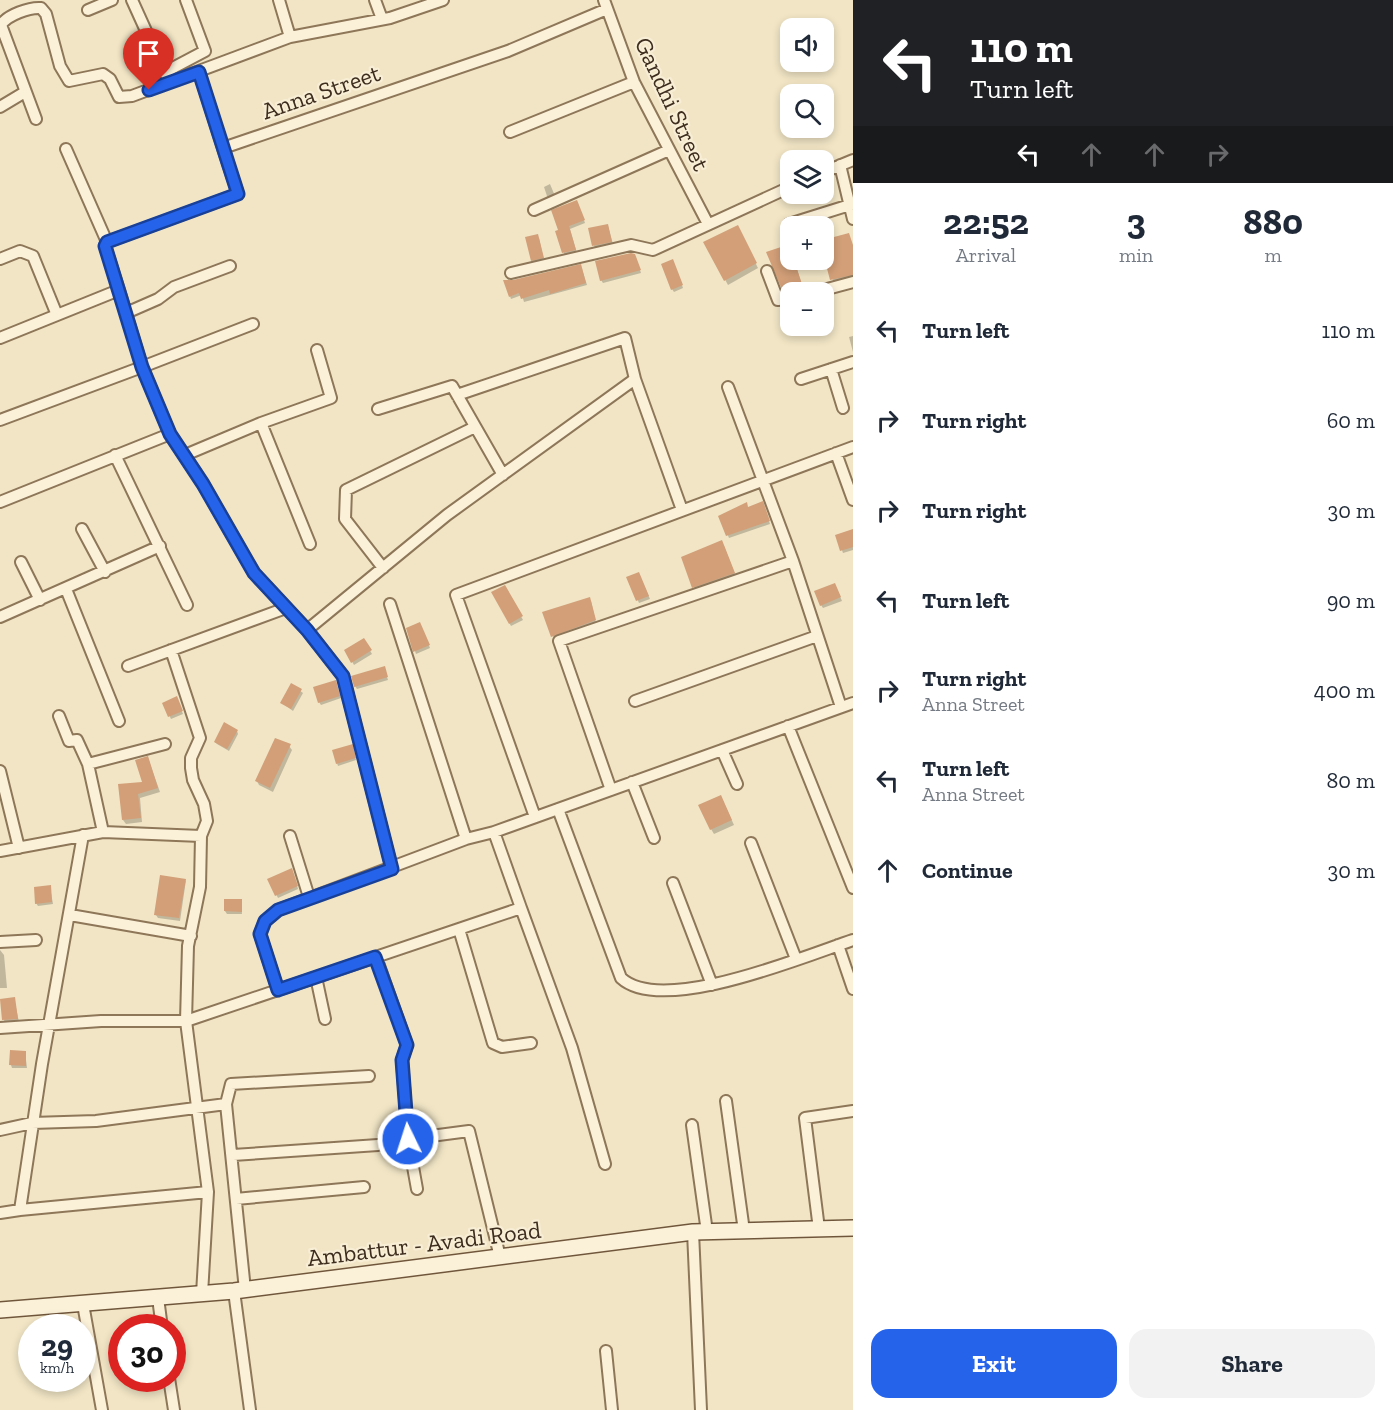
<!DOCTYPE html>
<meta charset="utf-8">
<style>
body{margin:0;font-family:"Zilla Slab",serif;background:#f2f2f3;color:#1f2937;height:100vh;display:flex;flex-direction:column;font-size:22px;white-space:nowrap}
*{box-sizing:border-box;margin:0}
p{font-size:20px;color:#747a83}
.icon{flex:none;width:33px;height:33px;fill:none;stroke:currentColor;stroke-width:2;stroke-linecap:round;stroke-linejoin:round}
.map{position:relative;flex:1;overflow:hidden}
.drawer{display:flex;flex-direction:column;background:#fff;width:540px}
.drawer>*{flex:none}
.banner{background:#202124;color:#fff;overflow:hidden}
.controls{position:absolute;left:780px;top:18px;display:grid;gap:12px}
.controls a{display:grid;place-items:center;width:54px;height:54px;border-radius:12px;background:#fff;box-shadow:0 3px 9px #0003;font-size:30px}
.speed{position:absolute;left:18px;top:1314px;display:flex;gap:12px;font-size:30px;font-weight:700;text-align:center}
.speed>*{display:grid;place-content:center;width:78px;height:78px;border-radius:50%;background:#fff;box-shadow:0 3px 9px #0003;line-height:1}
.speed small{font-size:15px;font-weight:400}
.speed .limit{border:9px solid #d22;background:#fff;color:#111}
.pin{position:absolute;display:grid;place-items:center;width:51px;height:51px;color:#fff;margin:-62px -26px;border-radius:50% 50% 50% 0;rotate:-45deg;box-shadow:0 0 6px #0007}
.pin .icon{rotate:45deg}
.me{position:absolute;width:66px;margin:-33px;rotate:356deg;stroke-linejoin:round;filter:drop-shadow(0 0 4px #0008)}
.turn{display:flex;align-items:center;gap:21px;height:126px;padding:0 18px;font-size:27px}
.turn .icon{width:78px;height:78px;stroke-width:2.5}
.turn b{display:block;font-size:42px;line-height:51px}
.lanes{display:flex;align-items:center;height:57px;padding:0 18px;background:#0003;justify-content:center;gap:30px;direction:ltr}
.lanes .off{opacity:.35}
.eta{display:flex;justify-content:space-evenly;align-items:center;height:102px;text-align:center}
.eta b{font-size:36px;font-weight:800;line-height:42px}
.primary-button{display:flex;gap:12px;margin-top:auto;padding:12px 18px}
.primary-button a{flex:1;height:69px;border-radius:18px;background:#2563eb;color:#fff;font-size:24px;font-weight:800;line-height:69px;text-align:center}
.primary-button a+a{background:#f2f2f3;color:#1f2937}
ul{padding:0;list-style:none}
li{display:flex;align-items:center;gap:18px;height:90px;padding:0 18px}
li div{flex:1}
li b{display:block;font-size:22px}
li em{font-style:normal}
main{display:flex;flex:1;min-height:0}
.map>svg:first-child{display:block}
.shadow{fill:#0003}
.building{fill:#d29f78}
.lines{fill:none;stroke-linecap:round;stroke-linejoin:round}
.street-casing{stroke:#8e7659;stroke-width:14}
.secondary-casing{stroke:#70573c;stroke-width:18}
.street{stroke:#fbf1d9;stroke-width:10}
.secondary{stroke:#fbf1d9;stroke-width:15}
.route-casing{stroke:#184099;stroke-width:15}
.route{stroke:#2563eb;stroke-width:10}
.labels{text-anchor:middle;stroke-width:4.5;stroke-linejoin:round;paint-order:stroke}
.street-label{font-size:24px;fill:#3d2d1e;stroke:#f8eed5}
</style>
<main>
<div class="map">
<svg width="853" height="1410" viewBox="0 0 853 1410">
<rect width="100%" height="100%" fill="#f1e5c5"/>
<!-- shadow -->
<path class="shadow" d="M550,184l5,12 -7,3 -4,-12z
M578,204l7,19 -15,6 7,24 -12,3 -8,-24z
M828,221l6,18 19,9v30l-19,5 -10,-26v-31h-13z
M608,226l5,18 -18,5 -5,-20z
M737,227l21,41 -30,17 -23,-42z
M539,238l5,23 -10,2 -2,-3z
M790,245v15h26l-20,6 8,26h-14v4l-6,-5 -16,-38z
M636,258l5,15 -38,10 -2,-3z
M674,264l9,24 -9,4 -2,-3z
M582,269l5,16 -63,17 -2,-7 -11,4 -1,-3z
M853,336v16l-4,-15z
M764,506l6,18 -41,14 -9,-22z
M853,531v19l-10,3 -6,-17z
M724,546l12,31 -40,14 -2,-4z
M640,576l10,23 -11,4 -11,-25z
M505,587l18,33 -12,6 -18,-33z
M836,587l6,14 -19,7 -2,-3z
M591,601l5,22 -42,16 -1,-3z
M421,626l9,22 -14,6 -1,-3z
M364,640l8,14 -18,11 -8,-14z
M385,671l3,9 -31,9 -2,-3z
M336,682l5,16 -20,7 -2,-3z
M292,685l11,8 -10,18 -11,-8z
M176,698l7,16 -12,5 -7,-15z
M237,731l1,3 -9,17 -12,-7 -2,-2z
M289,746l3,4 -19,42 -14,-7 -2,-4z
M353,749l3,11 -18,6 -1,-3z
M148,758l12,34 -20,6 2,24 -16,2 -3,-4 21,-37z
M723,801l11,24 -20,9 -3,-5z
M293,873l5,16 -20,9 -9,-18z
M186,880l-6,41 -22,-3 -2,-3z
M50,887l3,17 -15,2 -2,-3z
M241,901l1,13h-15l-2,-3z
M0,950l4,5 3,33h-7z
M14,998l5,24 -14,1 -1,-3z
M25,1052l2,16h-15l-1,-3z"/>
<!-- building -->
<path class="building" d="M577,200l8,20 -16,6 7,24 -14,3 -7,-22 3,-1 -7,-20z
M828,220l6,17 15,-4 4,12v30l-23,5 -6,-23v-36z
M608,224l4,18 -20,4 -4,-18z
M738,225l19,38 -33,18 -21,-39z
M538,234l6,24 -13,3 -6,-24z
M790,244v16h4l10,30 -7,2h-14l-17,-40z
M631,253l4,1 6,16 -41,11 -5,-20z
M673,259l10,26 -12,5 -10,-26z
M581,264l5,19 -36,11 -1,-4 -28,9 -2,-6 -10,4 -6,-17h10z
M763,501l7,20 -44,15 -8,-20 29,-14 1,5z
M853,529v18l-13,4 -5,-16z
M722,540l13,33 -43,15 -11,-31z
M639,572l10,24 -13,5 -10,-24z
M835,583l6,14 -21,9 -6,-15z
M505,585l18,31 -14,8 -18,-32z
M590,597l6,23 -45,17 -9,-25z
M420,622l10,23 -17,7 -7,-24z
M364,638l8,12 -21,13 -7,-13z
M385,666l3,11 -34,10 -3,-11z
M336,680l4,16 -22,7 -5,-16z
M291,683l11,6 -11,20 -11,-6z
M177,696l6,15 -15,6 -6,-14z
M224,722l14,8 -11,19 -13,-7z
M275,738l16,6 -21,44 -15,-7z
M353,744l3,14 -20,6 -4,-14z
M148,756l10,32 -20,6 3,24 -19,2 -4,-36 24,-2 -7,-22z
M721,795l11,25 -22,10 -12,-25z
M292,868l6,18 -23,10 -8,-17z
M160,875l26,4 -7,39 -25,-3z
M51,885l1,17 -17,2 -1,-17z
M224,899h18v13l-18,-1z
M15,997l3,22 -16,1 -2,-21z
M10,1050l16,1v15l-17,-1z"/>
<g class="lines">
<defs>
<path id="street" d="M132,0l34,75
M279,0l11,37
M375,0l7,19
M604,0l30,82 74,142
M88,10l24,-10
M199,72l24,76
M167,83l2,-13 36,-19 -19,-51
M0,107l25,-15
M36,119l-35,-94c6,-10 29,-18 40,-17l5,6 14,52 9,15 34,-7 7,5 9,18 13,-1 158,-59 100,-19 53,-18
M510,132l124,-50
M840,165l13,54
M824,172l29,-12
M534,210l135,-60
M789,224l64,-20
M107,242l131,-48 -15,-46 285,-97 99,-42
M0,259l20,-8 13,5 24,59
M767,271l11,29 12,-1
M511,273l120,-28 22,5 137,-63
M816,292l37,-10
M126,313l32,-14 16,-12 56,-21
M0,338l119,-48 -14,-44 2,-4 -41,-93
M831,369l12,39
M801,379l52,-17
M728,387l65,174
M457,395l168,-57 10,41
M378,409l74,-23 51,89
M0,420l142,-53 -23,-77
M261,423l49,121
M170,434l33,50 51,89 53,57 36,46 49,193
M836,453l17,47
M115,455l72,150
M185,455l76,-32 70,-25 -14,-48
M0,502l170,-68 -28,-67 111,-43
M82,529l23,43
M21,562l19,38
M383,568l-38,-49 1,-29 129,-63
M66,589l53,132
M390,604l76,235
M0,617l160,-71
M307,630l140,-115 188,-136 47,131
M128,666l158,-58
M635,701l182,-65
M59,716l10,25 8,-1 11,24 77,-20
M788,726l65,162
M722,750l15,34
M88,764l15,68
M0,771l19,77
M632,782l22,56
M611,790l-52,-149 234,-80 48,146
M558,809l63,169c41,38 184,-22 232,-38
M535,817l-79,-222 397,-148
M83,835l-41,229 -22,146 188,-18
M290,836l19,61
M751,843l45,116
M0,851l103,-19 98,4
M673,883l39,102
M521,908l51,140 33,116
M70,915l121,21
M459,929l34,114 9,4 29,-4
M0,942l36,-2
M838,945l15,44
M376,957l31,88 -5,15 6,79 61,-8 31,126
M316,977l9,42
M278,990l-18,-56 5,-13 13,-11 188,-71 28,-7
M0,1028l101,-7h85l2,-75 12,-59 1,-51 6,-15 -3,-17 -11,-24 -2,-12v-10l9,-20 -29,-88
M726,1101l18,130
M692,1125l15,107
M0,1130l32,-7 64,-2 130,-17
M408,1139l9,50
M233,1155l145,-10
M236,1199l128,-12
M0,1213l20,-3
M819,1229l-14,-111 48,-7
M693,1232l8,178
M245,1290l-19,-186 5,-20 138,-8
M234,1291l16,119
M202,1294l6,-102 -22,-171 335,-113 -27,-76 359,-129
M158,1298l4,30
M83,1304l19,106
M606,1351l6,59
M169,1378l5,32"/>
<path id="secondary" d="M0,1310l234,-19 459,-59 160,-4"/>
</defs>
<!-- street casing -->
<use href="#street" class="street-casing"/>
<!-- secondary casing -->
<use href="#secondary" class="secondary-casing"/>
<!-- street -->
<use href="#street" class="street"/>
<!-- secondary -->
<use href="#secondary" class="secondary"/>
</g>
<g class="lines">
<defs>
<path id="route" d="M149,90l50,-18 39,122 -131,48 -2,4 37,121 28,67 33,50 51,89 53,57 36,46 49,193 -114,41 -13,11 -5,13 18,56 97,-33 32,88 -5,15 6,79"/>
</defs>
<!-- route casing -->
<use href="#route" class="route-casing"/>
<!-- route -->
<use href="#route" class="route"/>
</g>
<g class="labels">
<!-- street labels -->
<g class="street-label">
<text transform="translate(321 92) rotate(-19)" y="8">Anna Street</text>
<text transform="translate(672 104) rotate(65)" y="8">Gandhi Street</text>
<text transform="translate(424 1244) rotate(-7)" y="8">Ambattur - Avadi Road</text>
</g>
</g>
</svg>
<div class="controls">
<a><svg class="icon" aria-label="sound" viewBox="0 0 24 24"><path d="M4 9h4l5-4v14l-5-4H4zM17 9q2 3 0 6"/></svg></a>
<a><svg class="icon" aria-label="search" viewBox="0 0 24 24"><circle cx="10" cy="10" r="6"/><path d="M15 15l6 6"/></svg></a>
<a><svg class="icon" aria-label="layers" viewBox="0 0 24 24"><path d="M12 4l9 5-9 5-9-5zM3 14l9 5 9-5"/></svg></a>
<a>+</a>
<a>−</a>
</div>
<div class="speed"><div>29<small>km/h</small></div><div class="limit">30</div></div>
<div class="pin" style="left:149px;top:90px;background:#d93025"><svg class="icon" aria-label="arrive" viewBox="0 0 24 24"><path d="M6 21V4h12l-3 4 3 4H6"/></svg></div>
<svg class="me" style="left:408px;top:1139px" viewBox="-20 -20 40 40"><circle r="17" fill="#2563eb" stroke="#fff" stroke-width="3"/><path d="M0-11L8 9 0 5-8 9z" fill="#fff"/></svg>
</div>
<section class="drawer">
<div class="banner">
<div class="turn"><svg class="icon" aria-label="left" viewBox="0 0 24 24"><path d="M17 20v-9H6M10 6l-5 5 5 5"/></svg><div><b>110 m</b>Turn left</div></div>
<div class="lanes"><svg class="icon" aria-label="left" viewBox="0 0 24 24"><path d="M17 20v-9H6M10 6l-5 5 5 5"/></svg><svg class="icon off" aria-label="ahead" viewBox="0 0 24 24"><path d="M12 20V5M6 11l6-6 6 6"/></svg><svg class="icon off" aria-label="ahead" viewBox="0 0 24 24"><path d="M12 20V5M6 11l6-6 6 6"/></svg><svg class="icon off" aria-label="right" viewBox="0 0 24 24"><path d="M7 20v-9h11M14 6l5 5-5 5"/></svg></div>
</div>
<div class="eta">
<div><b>22:52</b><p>Arrival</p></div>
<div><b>3</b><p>min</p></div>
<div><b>880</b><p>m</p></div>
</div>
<ul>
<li><svg class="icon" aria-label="left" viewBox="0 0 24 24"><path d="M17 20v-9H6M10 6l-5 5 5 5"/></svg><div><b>Turn left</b></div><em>110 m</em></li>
<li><svg class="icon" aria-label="right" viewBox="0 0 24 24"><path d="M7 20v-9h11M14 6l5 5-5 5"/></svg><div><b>Turn right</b></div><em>60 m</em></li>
<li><svg class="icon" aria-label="right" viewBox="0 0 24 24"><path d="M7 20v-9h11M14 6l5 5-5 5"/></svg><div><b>Turn right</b></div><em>30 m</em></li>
<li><svg class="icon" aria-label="left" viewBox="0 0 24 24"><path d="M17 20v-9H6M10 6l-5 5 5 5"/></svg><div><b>Turn left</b></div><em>90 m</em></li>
<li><svg class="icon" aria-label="right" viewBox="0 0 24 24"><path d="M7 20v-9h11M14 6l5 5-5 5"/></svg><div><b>Turn right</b><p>Anna Street</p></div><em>400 m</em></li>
<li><svg class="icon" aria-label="left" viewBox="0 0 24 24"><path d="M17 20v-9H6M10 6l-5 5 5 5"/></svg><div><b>Turn left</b><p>Anna Street</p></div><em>80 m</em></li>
<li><svg class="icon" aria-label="ahead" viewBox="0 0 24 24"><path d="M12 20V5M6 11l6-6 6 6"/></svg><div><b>Continue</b></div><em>30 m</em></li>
</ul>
<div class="primary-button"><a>Exit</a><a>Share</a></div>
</section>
</main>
